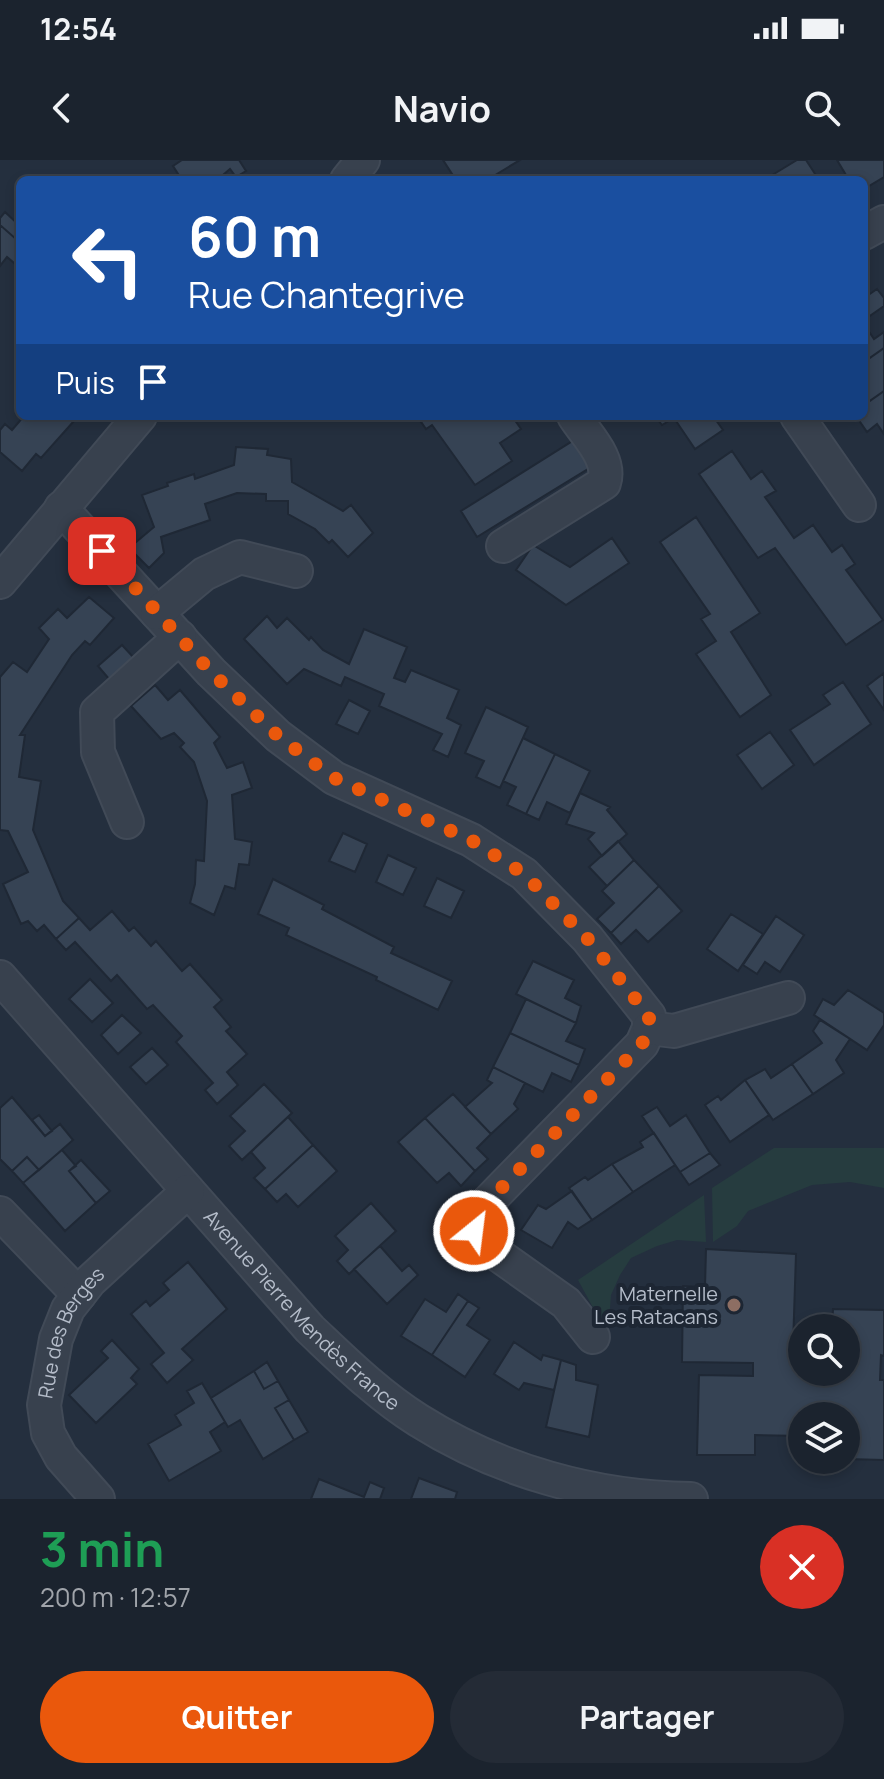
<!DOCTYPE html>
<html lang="fr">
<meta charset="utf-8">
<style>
body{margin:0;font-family:Manrope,sans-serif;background:#242b36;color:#f1f3f6;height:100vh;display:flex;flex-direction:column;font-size:30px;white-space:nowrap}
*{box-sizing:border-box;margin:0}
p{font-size:26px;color:#a0a4aa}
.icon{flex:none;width:44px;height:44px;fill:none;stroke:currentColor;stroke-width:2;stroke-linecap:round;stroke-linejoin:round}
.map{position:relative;height:1339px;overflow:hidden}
.side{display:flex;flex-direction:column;background:#1b232e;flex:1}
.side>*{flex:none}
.guide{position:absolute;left:16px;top:16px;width:852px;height:244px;border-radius:12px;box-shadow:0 4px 12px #0003,0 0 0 2px #39404a;background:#1a4fa0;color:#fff;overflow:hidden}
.buttons{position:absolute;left:788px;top:1154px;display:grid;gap:16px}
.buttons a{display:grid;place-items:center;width:72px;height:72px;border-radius:50%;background:#1b232e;box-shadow:0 4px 12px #0003,0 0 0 2px #39404a;font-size:40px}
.pin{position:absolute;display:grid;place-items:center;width:68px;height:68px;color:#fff;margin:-34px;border-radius:16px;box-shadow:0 4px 12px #0006}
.me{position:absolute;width:88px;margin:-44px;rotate:29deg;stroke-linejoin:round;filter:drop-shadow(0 0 6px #0008)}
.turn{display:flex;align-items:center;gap:28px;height:168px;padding:0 40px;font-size:36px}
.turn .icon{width:104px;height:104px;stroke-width:2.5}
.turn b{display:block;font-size:56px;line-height:68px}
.then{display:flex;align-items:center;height:76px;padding:0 40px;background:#0003;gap:16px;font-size:30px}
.round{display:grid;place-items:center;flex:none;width:84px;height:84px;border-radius:42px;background:#242b36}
.summary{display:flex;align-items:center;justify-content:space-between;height:136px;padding:0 40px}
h1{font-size:48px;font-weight:700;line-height:60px;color:#1e9e55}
.button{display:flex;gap:16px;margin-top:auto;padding:16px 40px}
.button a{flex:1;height:92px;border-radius:48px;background:#ea580c;color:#fff;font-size:32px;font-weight:700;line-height:92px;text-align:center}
.button a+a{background:#242b36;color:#f1f3f6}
.status{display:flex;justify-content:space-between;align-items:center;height:56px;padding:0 40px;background:#1b232e;direction:ltr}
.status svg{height:22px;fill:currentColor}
header{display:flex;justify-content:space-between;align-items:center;height:104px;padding:0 40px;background:#1b232e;font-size:36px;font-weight:700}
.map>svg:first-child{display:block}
.green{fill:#263c3f}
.building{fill:#364354;stroke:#1f2835;stroke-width:2}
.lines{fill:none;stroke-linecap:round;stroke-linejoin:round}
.street-casing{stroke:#414a57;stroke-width:36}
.street{stroke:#38414e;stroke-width:32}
.route{stroke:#ea580c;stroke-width:14;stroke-dasharray:0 25.2}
.education-dot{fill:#8d6e63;stroke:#1d2633;stroke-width:3}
.labels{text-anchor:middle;stroke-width:8;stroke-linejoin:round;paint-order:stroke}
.poi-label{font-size:20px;fill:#b4bcc9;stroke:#1d2633;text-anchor:end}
.street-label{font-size:20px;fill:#b4bcc9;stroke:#1d2633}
</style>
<div class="status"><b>12:54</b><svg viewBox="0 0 49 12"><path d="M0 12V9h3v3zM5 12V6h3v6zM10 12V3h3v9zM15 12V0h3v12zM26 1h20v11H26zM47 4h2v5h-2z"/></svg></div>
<header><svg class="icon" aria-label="back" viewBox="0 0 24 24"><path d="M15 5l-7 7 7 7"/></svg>Navio<svg class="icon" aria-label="search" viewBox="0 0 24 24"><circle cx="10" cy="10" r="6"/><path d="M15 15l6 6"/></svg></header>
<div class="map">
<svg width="884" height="1339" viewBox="0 0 884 1339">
<rect width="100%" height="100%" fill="#242f3e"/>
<!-- green -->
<path class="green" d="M774,988h110v40l-34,-6 -38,3 -64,26 -11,15 -24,16 -1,-54z
M704,1035l2,47 -29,-2 -20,6 -26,12 -11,17 -9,20 -3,40 -30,-55z"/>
<!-- building -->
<path class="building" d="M182,0h57l7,11 -10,6 -6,-8 -7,6 3,5h-44l-9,-14z
M443,0h77l-28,17 2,3h-38z
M797,0h9l13,20h-48l-2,-3z
M837,0h47v17l-20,12v-9h-15z
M5,52l15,14v11l-3,3 -17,-15v-7z
M0,65l17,15 3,-3v31l-13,-11 -7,9z
M877,129l7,9v8l-20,14v-22z
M864,164l10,15 10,-7v16l-20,14z
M884,188v43l-20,14v-43z
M884,231v43l-7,-10 -10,8 -11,-16h8v-11z
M24,256h44l6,5 -33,37 -5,-4 -14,17 -22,-19v-22l5,-6 7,6z
M417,256h95l9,13 -21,14 12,18 -37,24 -43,-60 -6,4z
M655,256h58l10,14 -28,19 -21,-31 -12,7z
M579,277l17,27 -119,73 -16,-26z
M236,287l32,2 -1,6 24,4 1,23 51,29 8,-6 22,28 -25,24 -16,-17 -3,3 -14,-14 -27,-15v-13h-22v-7l-29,-1 -32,11 5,16 -49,17 3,16 -15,15 -20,-20 25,-21 -12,-32 26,-9 -1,-3 27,-9 1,5 39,-14z
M732,291l19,28 11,-8 14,20 -11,6 29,41 19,-13 19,27 10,-7 13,19 -9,6 37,50 -37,25 -71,-97 -17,10 -59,-84z
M696,357l64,96 -29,19 40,63 -31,22 -44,-63 20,-13 -15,-22 9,-5 -50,-72z
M612,378l17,25 -63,42 -50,-35 17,-25 37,22z
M89,437l25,21 -24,27 -5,-4 -13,14 -52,80h5l-6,42 22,4 -8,49 30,71 16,17 -23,21 -12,-14 -7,6 -9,-10 -7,3 -18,-40 25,-12 -20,-41 -8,-1v-153l13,-15 14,10 22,-33 -10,-11 19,-19 9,9z
M267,456l10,12 10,-10 22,22 2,-3 12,13 26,14 15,-35 43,18 -13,31 11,4 6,-12 48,20 -12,28 14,7 -13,32 -15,-7 9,-16 -63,-28 5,-12 -39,-17 -4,9 -37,-17 -17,15 -43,-45z
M122,485l12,13 -25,21 -11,-13z
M884,513v37l-17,-24z
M843,522l28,42 -57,41 -24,-35 40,-26 -7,-9z
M155,525l13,15 12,-10 40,47 -6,6 13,25 16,-6 9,26 -20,7 3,44 17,3 -3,23 -10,-1 -4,25 -10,-3 -11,29 -24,-12 5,-19 1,-24 8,1 3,-60 -13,-39 -14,-15 4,-4 -10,-10 -13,6 -30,-33z
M349,540l21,11 -12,23 -22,-10z
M486,547l42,20 -28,61 -24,-11 8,-16 -19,-8z
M770,572l24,33 -32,24 -25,-34z
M523,578l32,16 -29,60 -19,-9 9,-18 -13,-6z
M555,594l35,17 -20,42 -23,-11 -8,18 -13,-6z
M580,633l30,14 -3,3 20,24 -25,22 -14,-17 6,-6 -28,-9z
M343,673l24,11 -12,28 -26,-11z
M618,681l16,19 -27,26 -18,-19z
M388,695l28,13 -13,27 -27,-13z
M634,700l25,26 -48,47 -14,-14 17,-16 -12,-12z
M437,718l27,13 -13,27 -27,-12z
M273,719l51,26 -2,4 72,38 -3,6 61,28 -14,29 -62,-30 1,-3 -91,-42 3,-7 -31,-14z
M659,726l23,25 -34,31 -12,-12 -15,14 -10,-11z
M112,751l17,20 5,-4 17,19 5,-5 26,30 8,-7 32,36 -8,7 17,20 -5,4 21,23 -20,18 11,13 -21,19 -12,-14 8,-7 -37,-41 6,-6 -29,-31 -6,4 -30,-34 -6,6 -36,-39 -9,8 -10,-11 23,-21 11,12z
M731,754l32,20 -25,37 -31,-22z
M776,756l28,19 -24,37 -15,-10 -8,12 -14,-9z
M533,801l41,19 -9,18 16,8 -5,17 -60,-29z
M90,819l23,24 -21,19 -23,-23z
M848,830l36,23v12l-17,25 -53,-35 9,-16 11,6z
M526,839l50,24 -10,18 19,8 -6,16 -69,-32z
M122,855l19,18 -23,21 -17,-19z
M820,860l30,19 -14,21 8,13 -31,21 -21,-30 30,-21 -9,-12z
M510,873l69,32 -8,17 -19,-9 -9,19 -50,-25z
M152,888l16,17 -22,19 -16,-17z
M792,904l21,30 -40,26 -28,-40 20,-11 6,9z
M493,907l32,16 -11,21 4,5 -27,25 -26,-27 27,-24 -5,-3z
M745,920l24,35 -39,27 -25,-37 13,-9 3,4z
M264,924l28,29 -50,47 -13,-14 16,-15 -15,-15z
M453,934l38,40 -14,14 11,11 -13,12 -50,-53z
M12,937l33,39 15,-12 13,16 -34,30 -12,-13 -15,14 -12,-12v-51z
M657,947l13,19 16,-11 24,38 -30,19 -38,-56z
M39,955l13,16 -7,5 -13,-16z
M288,957l25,28 -48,44 -11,-11 11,-10 -14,-16z
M425,958l50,53 -14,15 -12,-13 -12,10 -39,-41z
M654,973l21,32 -42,27 -21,-28 31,-17 -3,-5z
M313,985l24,26 -39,36 -12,-13 -9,8 -12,-13z
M62,990l14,16 -7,5 27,32 -31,28 -42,-48z
M710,993l10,12 -31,20 -9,-13z
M27,997l12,13 -16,13 -11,-12z
M81,1000l29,31 -14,12 -27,-32z
M612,1004l21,28 -41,28 -23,-32 16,-11 3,3z
M572,1031l20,29 -14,9 -10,-7 -16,26 -31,-18 17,-25 8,4z
M371,1043l25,28 -47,43 -12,-13 11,-11 -13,-14z
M380,1086l22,25 7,-6 9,10 -31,29 -33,-35z
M706,1089l90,5 -3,92 9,1v25h44v-44h-14l1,-19 51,1v46l-3,-1 -1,25h4v80l-38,-1v-43h-44v20l-47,-1v20h-58l2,-80 54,1v-13l-71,-1 1,-76 22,1z
M188,1102l39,47 -45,40 11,11 -26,23 -16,-19 13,-11 -33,-39 15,-13 4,5 19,-16 -6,-7z
M458,1134l10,7 -36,54 -31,-19 24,-37 21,13z
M468,1141l11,7 -12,17 23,15 -25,37 -33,-22z
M112,1180l27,29 -8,9 6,6 -41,39 -27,-28 39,-37 -7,-7z
M514,1182l27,18 2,-5 18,5 -7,30 -30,-7 -5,7 -25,-16z
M561,1200l15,5v15l22,5 -9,52 -43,-10z
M267,1202l11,19 -14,8 -10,-18z
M254,1211l10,18 14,-8 11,19 -14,8 19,32 -31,19 -23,-39 -12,7 -17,-29z
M202,1223l23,39 -15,10 11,19 -52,30 -21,-37 33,-19 -6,-10 19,-12 -7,-12z
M289,1240l19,32 -14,8 -19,-32z
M419,1318l38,14 -2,7h-44z
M319,1319l45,18 6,-15 14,6 -4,11h-69z"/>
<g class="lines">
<defs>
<g id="street">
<path d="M347,20l16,-20"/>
<path d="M864,73l20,-11"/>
<path d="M797,256l62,89"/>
<path d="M61,348l150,164 67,64 56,42 137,62 53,34 63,64 62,78v12l-7,16 -162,166c-7,13 -7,20 0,32l86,61 27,34"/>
<path d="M503,386l101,-63c8,-24 -18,-48 -30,-67"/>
<path d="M0,422l140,-166"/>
<path d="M157,453l47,-39 36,-17 56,14"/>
<path d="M127,662l-29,-70 -1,-40 83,-75"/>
<path id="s1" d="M0,817l310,352c34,32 68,66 108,91 81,51 177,78 273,79"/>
<path d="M649,868l25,3 114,-33"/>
<path d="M0,1053l79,82"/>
<path id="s2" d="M98,1339l-37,-42 -13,-24 -4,-28 12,-66 12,-30 22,-28 98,-90"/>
</g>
</defs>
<!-- street casing -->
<use href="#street" class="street-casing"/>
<!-- street -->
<use href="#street" class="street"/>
</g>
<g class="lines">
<!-- route -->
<path class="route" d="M102,391l109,121 67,64 56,42 137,62 53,34 63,64 62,78v12l-7,16 -162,166 -5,9 -1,12"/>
</g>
<!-- markers -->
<circle class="education-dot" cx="734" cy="1145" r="8"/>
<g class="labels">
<!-- poi labels -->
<g class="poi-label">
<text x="718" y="1141">Maternelle<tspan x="718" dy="23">Les Ratacans</tspan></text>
</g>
<!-- street labels -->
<g class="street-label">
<text dy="7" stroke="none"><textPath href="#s1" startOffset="450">Avenue Pierre Mendès France</textPath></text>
<text dy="7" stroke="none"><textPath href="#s2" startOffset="190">Rue des Berges</textPath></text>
</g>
</g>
</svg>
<div class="buttons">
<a><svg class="icon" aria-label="search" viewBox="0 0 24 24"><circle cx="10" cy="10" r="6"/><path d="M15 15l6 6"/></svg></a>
<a><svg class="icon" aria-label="layers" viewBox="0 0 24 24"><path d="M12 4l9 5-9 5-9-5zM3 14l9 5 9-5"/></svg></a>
</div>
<div class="pin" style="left:102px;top:391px;background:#d93025"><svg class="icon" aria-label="arrive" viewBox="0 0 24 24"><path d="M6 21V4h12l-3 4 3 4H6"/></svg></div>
<svg class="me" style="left:474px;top:1071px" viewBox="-20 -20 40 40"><circle r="17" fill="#ea580c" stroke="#fff" stroke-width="3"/><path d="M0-11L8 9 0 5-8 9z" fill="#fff"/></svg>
<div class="guide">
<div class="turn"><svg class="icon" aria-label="left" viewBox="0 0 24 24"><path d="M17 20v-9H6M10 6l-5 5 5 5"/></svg><div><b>60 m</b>Rue Chantegrive</div></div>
<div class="then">Puis<svg class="icon" aria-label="arrive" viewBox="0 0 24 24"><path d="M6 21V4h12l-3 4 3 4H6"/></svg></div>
</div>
</div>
<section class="side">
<div class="summary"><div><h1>3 min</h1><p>200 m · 12:57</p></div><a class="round" style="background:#d93025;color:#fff"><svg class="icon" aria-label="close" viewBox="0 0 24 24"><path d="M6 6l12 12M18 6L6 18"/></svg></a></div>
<div class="button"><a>Quitter</a><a>Partager</a></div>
</section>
